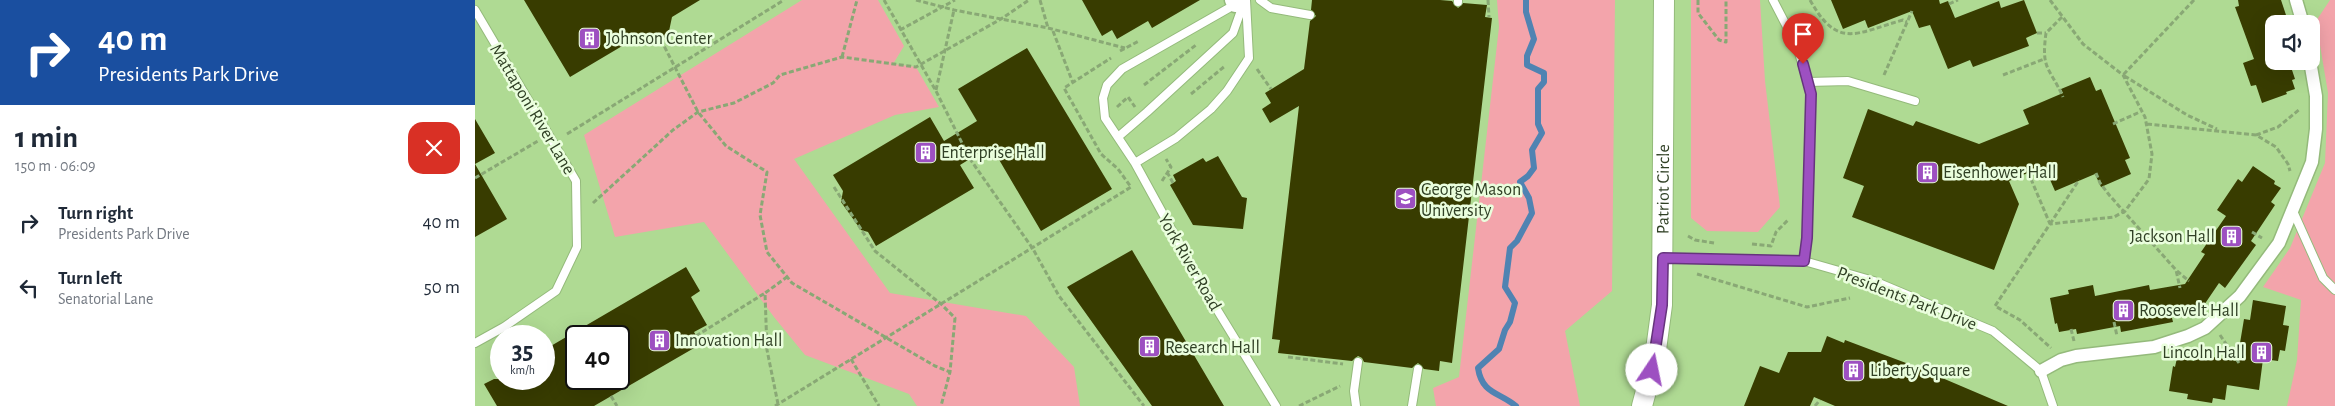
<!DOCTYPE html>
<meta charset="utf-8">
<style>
body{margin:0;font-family:"Alegreya Sans",sans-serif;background:#f2f2f3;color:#1f2937;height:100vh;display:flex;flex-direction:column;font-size:19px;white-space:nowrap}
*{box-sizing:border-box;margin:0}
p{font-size:16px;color:#747a83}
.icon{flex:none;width:28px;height:28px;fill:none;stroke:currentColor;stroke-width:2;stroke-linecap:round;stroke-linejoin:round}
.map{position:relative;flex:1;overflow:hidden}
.panel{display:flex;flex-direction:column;background:#fff;width:475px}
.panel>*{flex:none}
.guide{background:#1a4fa0;color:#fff;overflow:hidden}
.controls{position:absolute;left:1790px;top:15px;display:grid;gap:10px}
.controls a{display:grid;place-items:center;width:55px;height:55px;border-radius:10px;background:#fff;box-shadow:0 5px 20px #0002;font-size:25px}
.speed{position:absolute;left:15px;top:325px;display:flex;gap:10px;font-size:25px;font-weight:700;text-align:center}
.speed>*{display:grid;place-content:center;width:65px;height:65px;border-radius:50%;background:#fff;box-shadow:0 5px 20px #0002;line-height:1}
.speed small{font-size:12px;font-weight:400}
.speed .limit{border:2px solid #111;border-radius:8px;background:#fff;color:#111}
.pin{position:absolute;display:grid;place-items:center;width:42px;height:42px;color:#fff;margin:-51px -21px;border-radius:50% 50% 50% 0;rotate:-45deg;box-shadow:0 0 5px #0007}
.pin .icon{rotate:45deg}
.me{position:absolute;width:55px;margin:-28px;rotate:11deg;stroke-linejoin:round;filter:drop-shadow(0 0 4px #0008)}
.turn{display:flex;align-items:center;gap:18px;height:105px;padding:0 15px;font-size:22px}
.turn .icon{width:65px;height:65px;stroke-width:2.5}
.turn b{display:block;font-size:35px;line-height:42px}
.round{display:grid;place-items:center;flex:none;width:52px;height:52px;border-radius:15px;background:#f2f2f3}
.overview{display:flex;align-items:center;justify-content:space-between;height:85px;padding:0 15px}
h1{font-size:30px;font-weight:700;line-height:38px}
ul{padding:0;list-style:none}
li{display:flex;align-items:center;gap:15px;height:65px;padding:0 15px}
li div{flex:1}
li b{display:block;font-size:19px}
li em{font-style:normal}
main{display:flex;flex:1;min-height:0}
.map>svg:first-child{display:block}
.built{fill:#afda93;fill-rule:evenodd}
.green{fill:#f3a4ab}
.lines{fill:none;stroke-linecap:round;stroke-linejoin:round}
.stream{stroke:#4f83b2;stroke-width:6}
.building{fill:#383c00;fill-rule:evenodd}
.service-casing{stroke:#94ba7b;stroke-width:10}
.pedestrian-casing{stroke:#94ba7b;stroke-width:15}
.minor-casing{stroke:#94ba7b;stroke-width:19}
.tertiary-casing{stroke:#94ba7b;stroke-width:22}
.path{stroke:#89a875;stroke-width:3;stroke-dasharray:5 2.5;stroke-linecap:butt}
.service{stroke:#fff;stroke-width:8}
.pedestrian{stroke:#fff;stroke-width:12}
.minor{stroke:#fff;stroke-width:16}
.tertiary{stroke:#fff;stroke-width:20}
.route-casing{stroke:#66347d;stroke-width:12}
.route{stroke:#9d50c1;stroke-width:9}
.labels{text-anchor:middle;stroke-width:5;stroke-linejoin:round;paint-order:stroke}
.poi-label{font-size:18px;fill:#304025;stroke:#eafedd;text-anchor:start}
.street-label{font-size:18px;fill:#304025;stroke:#eafedd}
</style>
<main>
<section class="panel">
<div class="guide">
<div class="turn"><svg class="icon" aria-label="right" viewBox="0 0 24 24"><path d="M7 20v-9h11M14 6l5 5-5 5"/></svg><div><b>40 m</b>Presidents Park Drive</div></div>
</div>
<div class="overview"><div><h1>1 min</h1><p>150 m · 06:09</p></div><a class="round" style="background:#d93025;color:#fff"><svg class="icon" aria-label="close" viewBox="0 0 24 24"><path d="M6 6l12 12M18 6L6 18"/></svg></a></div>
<ul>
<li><svg class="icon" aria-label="right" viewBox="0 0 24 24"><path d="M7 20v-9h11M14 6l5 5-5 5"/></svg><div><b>Turn right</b><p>Presidents Park Drive</p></div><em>40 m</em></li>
<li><svg class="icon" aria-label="left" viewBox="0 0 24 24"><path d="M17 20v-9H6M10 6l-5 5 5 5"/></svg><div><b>Turn left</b><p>Senatorial Lane</p></div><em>50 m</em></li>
</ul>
</section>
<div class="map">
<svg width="1860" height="406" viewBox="0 0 1860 406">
<rect width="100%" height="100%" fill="#bce4a3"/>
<!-- built -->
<path class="built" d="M0,0h1860v406h-1860zM1799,24h37v37h-37zM26,336h43v43h-43zM101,336h43v43h-43z"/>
<!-- green -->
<path class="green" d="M327,0h76l26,46 -11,18 23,3 23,40 -44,8 -101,44 96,134 136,23 48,51 6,39h-163l-8,-12 -104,-39 -31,-38 -70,-95 -89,15 -31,-102z
M1022,0h118l-3,291 -47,40 15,75h-144l-3,-18 26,-11 40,-350z
M1216,0h69l5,81 15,126 -22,25 -51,-1 -16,-13z
M1855,0h5v406h-48l10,-46 4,-60 -38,-13 27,-39 35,-85 3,-70 -12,-72z"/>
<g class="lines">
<!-- stream -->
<path class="stream" d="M1041,406c-17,-14 -34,-12 -38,-38l21,-19 6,-19 5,-8 5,-19 -10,-16 5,-39 7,-7 15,-28 -3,-15 -9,-16 8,-6 6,-8 -2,-18 10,-17 -4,-9v-35l6,-7v-9l-17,-8v-9l7,-17 -8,-27v-12"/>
</g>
<!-- building -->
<path class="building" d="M49,0h176l-28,17 -4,19 -14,8 -20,-5 -64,38z
M607,0h118l-48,28 -4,-7 -31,18 -5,-9 -10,6z
M837,0h128l12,1 6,7 5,-5 24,2 -2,12 7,1 -40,345 -12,-2 -1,10 -15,-2 -6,-6 -6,5 -48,-6 -2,-4 -4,-2 -6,5 -74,-8 2,-13 -8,-1 27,-233 -29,17 -8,-14 9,-6 -6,-10 39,-24 6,-48 6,-5 -5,-6z
M1356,0h108l1,4 8,-3 7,17 44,-17 2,7 23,-8 13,33 -11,5 3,8 -56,21 -3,-7 -22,9 -18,-44 -11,3 -7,-17 -44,17 -3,-8 -22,9z
M1763,0h43l8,24h-15v37h15l6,18 -3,1 3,9 -9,3 1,2 -25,9 -6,-18 -5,1 -8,-23 11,-4 -19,-52 4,-1z
M552,48l85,141 -71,42 -50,-85 -31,19 14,23 -98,58 -8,-14 -7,-2 -20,-28 2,-11 -10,-16 97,-58 14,24 33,-20 -19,-32z
M1615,77l6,14 5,-2 29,69 -5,2 6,14 -30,13 -6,-13 -40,17 -11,-25 -35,15 10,23 -25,66 -142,-53 12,-31 -21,-8 25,-69 45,17 3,-5 63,23 50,-20 -6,-14 40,-17 -2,-4z
M0,119l20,34 -20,11z
M743,156l24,41 5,1 -4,31 -50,-4 -23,-40 6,-4 -3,-6 30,-17 3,4z
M0,164l32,55 -32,18z
M1778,166l22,15 -1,3 7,4 -10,14 4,3 -24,36 5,4 -31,43 -6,-5 -17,25 -31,6 2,8 -52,10 -1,-6 -43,8 -1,-5 -17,3 -2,-9 -2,1 -5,-26 19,-4 -1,-4 25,-5 2,11 54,-11 1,5 35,-6 20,-30 -4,-2 25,-36 -9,-6 21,-31 4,3z
M657,250l92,156h-72l-85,-119z
M211,267l14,24 -9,6 16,28 -13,7 7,12 -107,62h-97l-13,-22 10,-5h50v-29zM101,336h43v43h-43z
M1778,300l33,6 -3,19 6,1 -4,25 -5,-1 -2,11 -15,-2 -4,31 -32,-5 -2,15 -12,-2 -1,5 -25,-4 1,-5 -19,-3 4,-25 2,1 2,-9 17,3 1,-7 42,7 7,-42 6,1z
M1352,336l17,7 1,-3 69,26 94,40h-173l-21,-9 -4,9h-66l16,-40 19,7 9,-21h33z"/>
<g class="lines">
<defs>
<path id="service" d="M785,0l11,8 39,7
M1298,0l24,46 14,48 -4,144 -3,23
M983,2v-2
M761,4l-114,65 -15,16 -4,13 2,20 30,45 67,122 74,121
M0,10l101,171 1,66 -21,44 -52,36 -29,16
M1333,82l40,-1 67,20
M643,137l29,-25 86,-79 11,-31
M660,163l41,-25 35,-29 16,-18 22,-33 -3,-58
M1817,209l31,69 12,12
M1187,258l142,3 70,20 119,50 48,40 12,35
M881,406l-2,-15 4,-29
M937,406l6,-37"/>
<path id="pedestrian" d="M1821,0l7,24
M1566,371l20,-11 15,-4 78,-9 34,-11 17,-8 35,-32 39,-53 33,-81 4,-33v-33l-6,-35"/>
<path id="minor" d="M758,0l2,4"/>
<g id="tertiary">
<path id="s1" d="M1167,406l13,-49 7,-52 2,-305"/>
</g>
</defs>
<!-- service casing -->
<use href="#service" class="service-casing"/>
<!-- pedestrian casing -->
<use href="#pedestrian" class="pedestrian-casing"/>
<!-- minor casing -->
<use href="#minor" class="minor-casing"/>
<!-- tertiary casing -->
<use href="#tertiary" class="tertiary-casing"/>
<!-- path -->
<path class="path" d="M409,0l52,91 34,68 63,90 26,47 85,110
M441,0l38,10 94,18 77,20
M565,0l8,28
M1013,0l1,17
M1223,0v13l21,27 7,2v-42
M1335,0c28,50 46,33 93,20l4,2
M1575,0l33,44 40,31 22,42 7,37 -3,25 -24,32 -11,6 -64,7
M1719,0l-71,75 64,40 30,14
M1474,4l9,-4
M1587,17l-16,16c-5,37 3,33 17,64
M425,30l55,-30
M578,31l20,52
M1562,33h9
M186,40l37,72 28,34 41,26 -7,43 7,37 25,31 143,83 15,6
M645,51l19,-10
M367,57l15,-57
M782,69l14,20
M1409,75l28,-64
M1528,75l41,-16
M669,85l52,-40
M461,90l18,-80
M716,94l34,-28
M642,107l11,-10 7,10
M1638,124l29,-13
M1672,124l109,11 20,12 12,17 2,7
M92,134l217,-134
M1781,135l22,-8 22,-18
M692,172l6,11
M1553,172l22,52 -55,82 25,14 31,28
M1621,173l4,10 10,13 66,74 4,18
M0,178l63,-37
M687,181l9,-14 -5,-8
M359,187l41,64 66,53 14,14 -5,54 -9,34
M118,203l80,-73 25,-18 36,-9 39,-20 7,-8 62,-18 74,10 85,-48 28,-19
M1575,224l29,-44
M1777,232l10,6
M1213,236l7,4 19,3
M1277,244l19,2 5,-14 13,-13
M1702,271l12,10
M1222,274l110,33 43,-9
M1639,322l3,14
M1596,329l3,12
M1745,335l19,28
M221,336l69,-43
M813,357l55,7
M376,359l28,47
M1714,360l1,-7
M136,396l6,10
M303,404l-11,-54 -2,-57 22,-16
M300,406l356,-219 -13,-18 -17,-15 -37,-66 47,-30
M824,406l41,-20
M1340,406l5,-6"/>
<!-- service -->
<use href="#service" class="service"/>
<!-- pedestrian -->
<use href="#pedestrian" class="pedestrian"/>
<!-- minor -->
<use href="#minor" class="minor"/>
<!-- tertiary -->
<use href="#tertiary" class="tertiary"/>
</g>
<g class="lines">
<defs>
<path id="route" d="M1177,370l10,-65 1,-47 141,3 3,-23 4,-144 -8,-30"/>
</defs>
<!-- route casing -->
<use href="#route" class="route-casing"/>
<!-- route -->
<use href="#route" class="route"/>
</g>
<!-- icons -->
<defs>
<symbol id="building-square" viewBox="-11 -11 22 22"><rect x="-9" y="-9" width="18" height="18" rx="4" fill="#9d50c1" stroke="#eafedd"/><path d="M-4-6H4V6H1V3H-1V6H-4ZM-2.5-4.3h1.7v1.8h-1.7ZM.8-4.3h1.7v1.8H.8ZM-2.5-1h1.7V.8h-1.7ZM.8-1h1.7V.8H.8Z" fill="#fff"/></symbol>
<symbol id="university-square" viewBox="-11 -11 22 22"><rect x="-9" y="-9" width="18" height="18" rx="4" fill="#9d50c1" stroke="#eafedd"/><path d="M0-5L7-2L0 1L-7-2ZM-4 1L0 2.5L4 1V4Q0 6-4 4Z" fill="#fff"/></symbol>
</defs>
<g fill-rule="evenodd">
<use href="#building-square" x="102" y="26" width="25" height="25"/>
<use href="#building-square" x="438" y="140" width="25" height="25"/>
<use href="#building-square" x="1440" y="160" width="25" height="25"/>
<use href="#university-square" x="918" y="186" width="25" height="25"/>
<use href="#building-square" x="1744" y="224" width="25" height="25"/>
<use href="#building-square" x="1636" y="298" width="25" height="25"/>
<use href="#building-square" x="172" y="328" width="25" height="25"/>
<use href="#building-square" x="662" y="334" width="25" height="25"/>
<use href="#building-square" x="1774" y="340" width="25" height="25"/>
<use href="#building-square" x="1366" y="358" width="25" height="25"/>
</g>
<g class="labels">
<!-- poi labels -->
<g class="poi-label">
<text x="131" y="44">Johnson Center</text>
<text x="466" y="158">Enterprise Hall</text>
<text x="1468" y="178">Eisenhower Hall</text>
<text x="946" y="195">George Mason<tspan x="946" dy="21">University</tspan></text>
<text x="1740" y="242" text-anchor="end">Jackson Hall</text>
<text x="1664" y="316">Roosevelt Hall</text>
<text x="200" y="346">Innovation Hall</text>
<text x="690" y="353">Research Hall</text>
<text x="1770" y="358" text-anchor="end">Lincoln Hall</text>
<text x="1395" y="376">Liberty Square</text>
</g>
<!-- street labels -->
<g class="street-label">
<text transform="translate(58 109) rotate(59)" y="6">Mattaponi River Lane</text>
<text dy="6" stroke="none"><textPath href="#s1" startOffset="219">Patriot Circle</textPath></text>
<text transform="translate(715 262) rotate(60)" y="6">York River Road</text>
<text transform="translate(1432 298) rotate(21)" y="6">Presidents Park Drive</text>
</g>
</g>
</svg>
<div class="controls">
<a><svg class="icon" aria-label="sound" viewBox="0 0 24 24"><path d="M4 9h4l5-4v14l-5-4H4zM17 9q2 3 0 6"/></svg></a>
</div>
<div class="speed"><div>35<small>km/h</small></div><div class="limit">40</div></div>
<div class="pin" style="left:1328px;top:64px;background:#d93025"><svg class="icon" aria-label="arrive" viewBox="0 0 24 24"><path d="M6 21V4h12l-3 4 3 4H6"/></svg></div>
<svg class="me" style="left:1177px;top:370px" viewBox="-20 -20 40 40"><circle r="19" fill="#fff"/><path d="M0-13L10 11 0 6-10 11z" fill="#9d50c1"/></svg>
</div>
</main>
